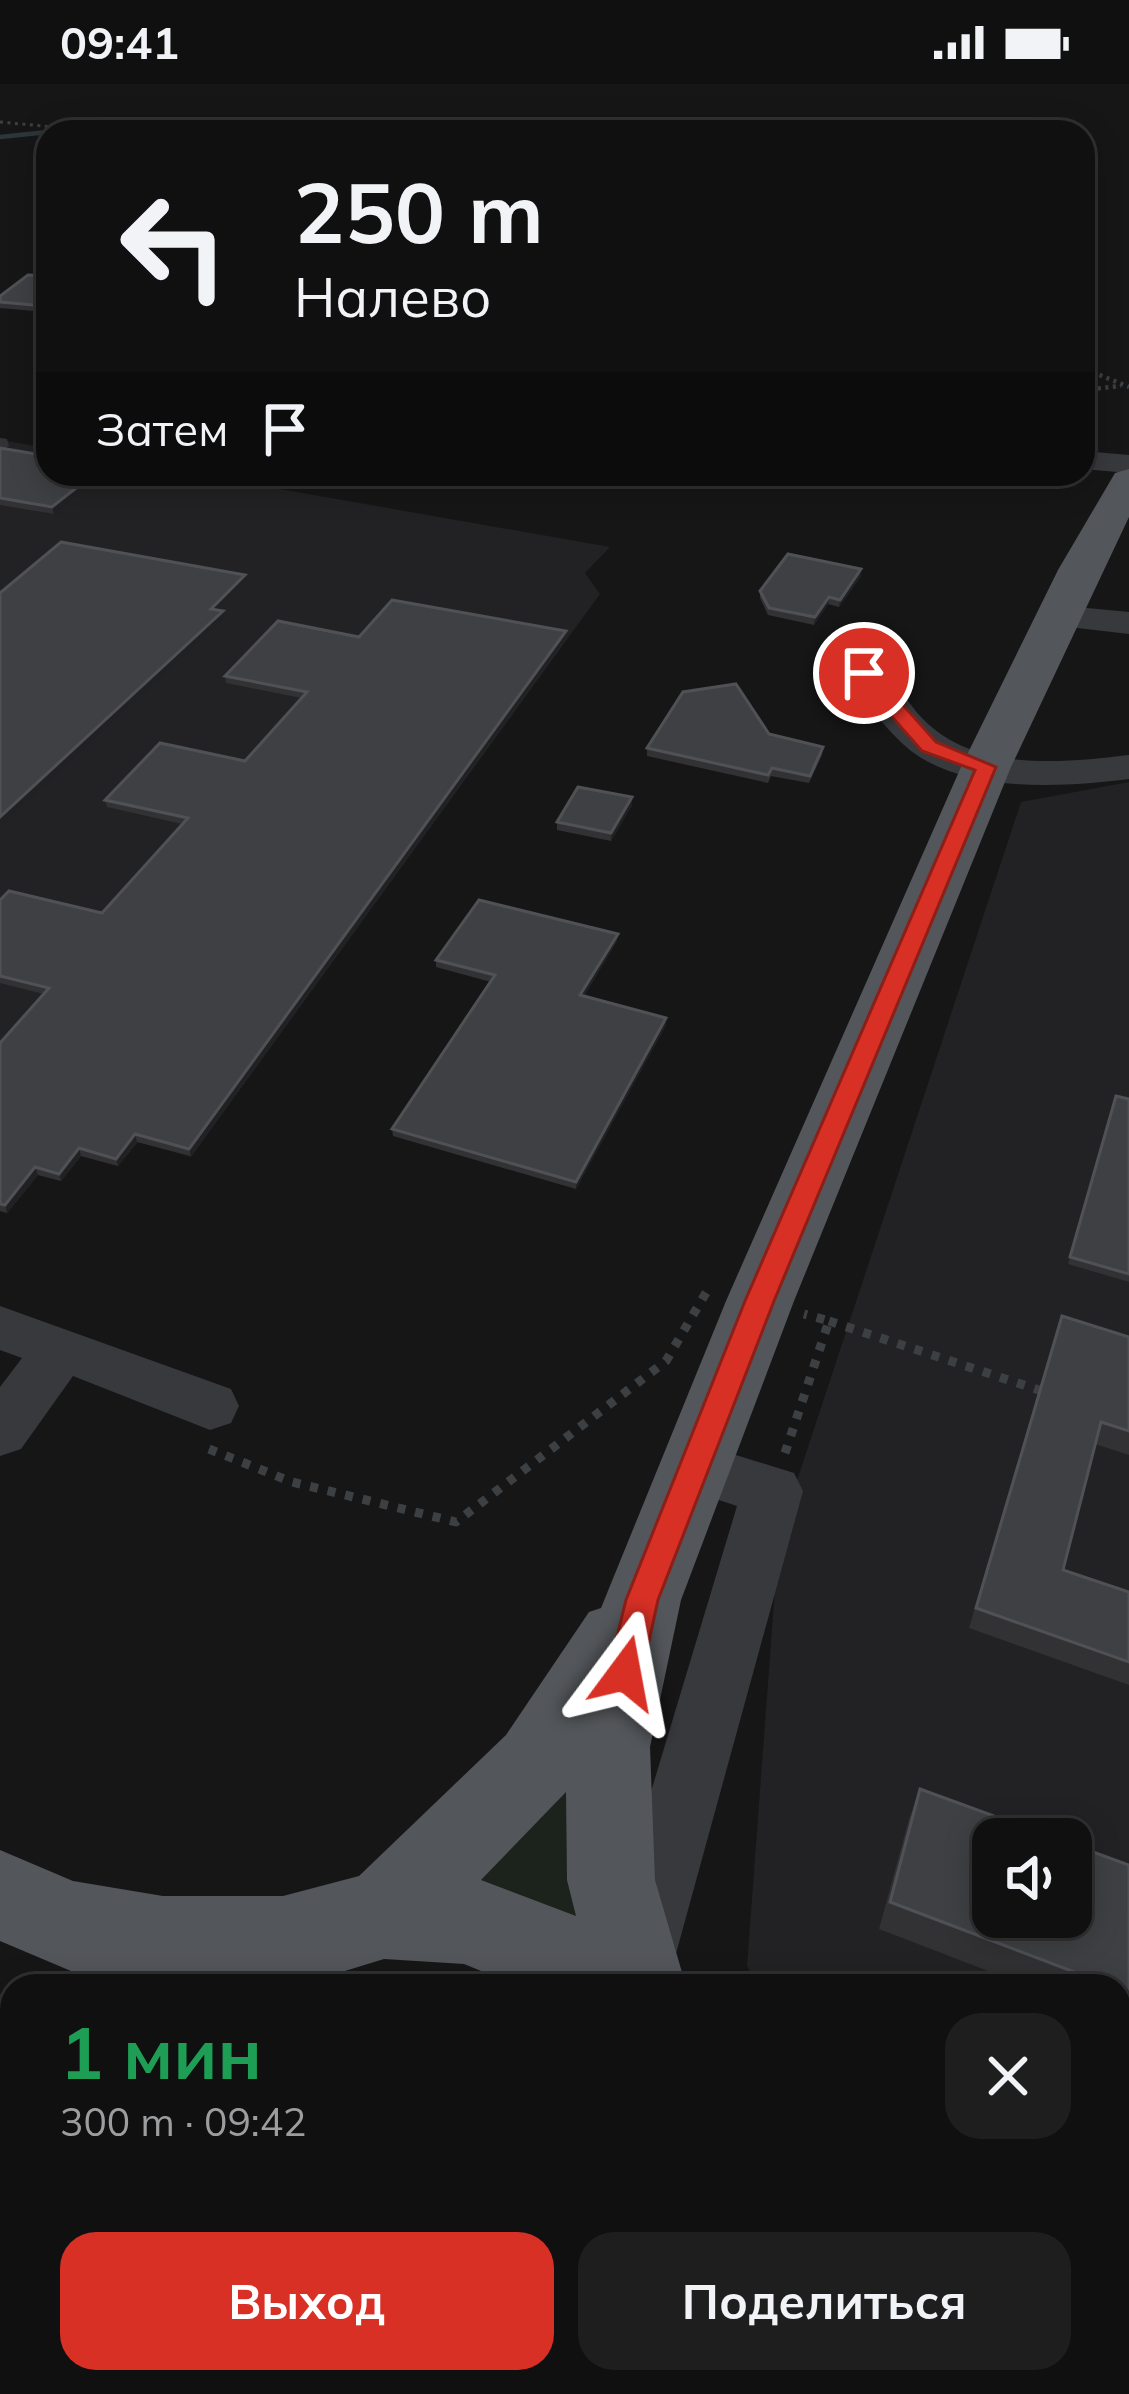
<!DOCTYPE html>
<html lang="ru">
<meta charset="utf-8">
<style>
body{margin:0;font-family:Mulish,sans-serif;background:#1e1e1f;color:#f1f3f6;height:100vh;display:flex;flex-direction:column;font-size:45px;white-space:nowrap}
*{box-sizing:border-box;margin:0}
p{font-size:39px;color:#9c9d9f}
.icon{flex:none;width:66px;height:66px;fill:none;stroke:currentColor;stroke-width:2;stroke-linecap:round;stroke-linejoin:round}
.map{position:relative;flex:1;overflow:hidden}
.sheet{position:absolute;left:0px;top:1890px;width:1131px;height:420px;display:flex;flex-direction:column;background:#101011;border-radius:36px 36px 0 0;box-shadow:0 6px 30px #0003,0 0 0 3px #303031}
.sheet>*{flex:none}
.hud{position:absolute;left:36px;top:36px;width:1059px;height:366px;border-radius:36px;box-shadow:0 6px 30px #0003,0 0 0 3px #303031;background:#101011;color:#f1f3f6;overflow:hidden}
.buttons{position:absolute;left:972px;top:1734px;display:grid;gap:24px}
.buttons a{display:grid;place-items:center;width:120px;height:120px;border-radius:24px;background:#101011;box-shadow:0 6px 30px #0003,0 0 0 3px #303031;font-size:60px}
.pin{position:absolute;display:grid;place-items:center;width:102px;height:102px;color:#fff;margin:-51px;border:6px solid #fff;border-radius:50%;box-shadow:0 3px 12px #0007}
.me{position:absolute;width:132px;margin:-66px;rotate:13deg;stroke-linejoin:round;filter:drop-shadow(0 0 9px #0008)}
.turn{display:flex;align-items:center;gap:42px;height:252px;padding:0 60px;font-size:54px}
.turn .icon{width:156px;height:156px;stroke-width:2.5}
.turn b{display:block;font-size:84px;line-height:102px}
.then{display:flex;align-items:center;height:114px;padding:0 60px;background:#0003;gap:24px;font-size:45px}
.round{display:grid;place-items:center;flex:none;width:126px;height:126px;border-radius:36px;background:#1e1e1f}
.summary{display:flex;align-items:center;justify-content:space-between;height:204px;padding:0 60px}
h1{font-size:72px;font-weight:700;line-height:90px;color:#1e9e55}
.button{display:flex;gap:24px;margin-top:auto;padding:24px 60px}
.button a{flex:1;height:138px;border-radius:36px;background:#d93025;color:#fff;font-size:48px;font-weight:700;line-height:138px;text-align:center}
.button a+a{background:#1e1e1f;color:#f1f3f6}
.status{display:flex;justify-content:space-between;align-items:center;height:84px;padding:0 60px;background:#101011;direction:ltr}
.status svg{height:33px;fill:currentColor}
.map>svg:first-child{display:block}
.built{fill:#222224;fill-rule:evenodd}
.green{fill:#1c221c}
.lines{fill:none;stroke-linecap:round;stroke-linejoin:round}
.stream{stroke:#2d363a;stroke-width:4.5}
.path-far2{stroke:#3d4043;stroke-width:3;stroke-dasharray:3 4.5;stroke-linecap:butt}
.path-far1{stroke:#3d4043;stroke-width:4.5;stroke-dasharray:3 4.5;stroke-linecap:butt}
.path{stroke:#3d4043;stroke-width:9;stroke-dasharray:8 10;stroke-linecap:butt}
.minor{fill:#37393c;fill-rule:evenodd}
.major{fill:#53565a;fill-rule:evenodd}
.wall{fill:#323235}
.shaded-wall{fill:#212123}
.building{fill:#3f4043;stroke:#4f5155;stroke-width:3}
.route{fill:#d93025;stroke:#8d1f18;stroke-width:3}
</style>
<div class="status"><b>09:41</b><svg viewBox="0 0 49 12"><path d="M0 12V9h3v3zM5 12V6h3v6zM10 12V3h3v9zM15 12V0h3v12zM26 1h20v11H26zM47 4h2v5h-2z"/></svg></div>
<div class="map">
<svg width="1129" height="2310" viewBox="0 0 1129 2310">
<rect width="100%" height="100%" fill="#161617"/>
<!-- built -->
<path class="built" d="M0,356l48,8v26h146l416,73 -25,26 15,21 -409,563 -53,-15 -20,24 -37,-10 -20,25 -23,-6 -31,38 -7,-2z
M1129,698v1612h-9l-20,-12h19v-396h-362l-10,-20 32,-431 242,-733zM993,1755h78v78h-78z"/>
<!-- green -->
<path class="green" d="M570,1693l28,162 -151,-59z
M385,1888l68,4 25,10h-157z
M127,2298h500l-5,12h-493z"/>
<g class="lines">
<!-- stream -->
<path class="stream" d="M0,53l48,-5"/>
<!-- path-far2 -->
<path class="path-far2" d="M0,38l107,10"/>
<!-- path-far1 -->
<path class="path-far1" d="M1083,277l7,10 39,16
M1083,306l38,-4"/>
<!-- path -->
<path class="path" d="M829,1237l210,69
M209,1365l83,33 164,40 210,-161 41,-70
M785,1369l44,-132 -25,-7"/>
<!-- minor -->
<path class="minor" d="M1083,367l46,4v18l-46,-4z
M1056,521l73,7v22l-86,-10 -5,-8 5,-8z
M864,578c26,6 41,39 59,57 51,53 139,44 206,36v24c-66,8 -161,15 -218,-28 -25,-20 -47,-52 -66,-78l6,-8z
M0,1222l231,83 8,17 -8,17 -21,7 -137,-54 -52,73 -21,7v-69l22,-29 -22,-8z
M697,1359l97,30 9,18 -129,470 -10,25h-54l-10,-25 137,-455 -61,-20 -9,-18 9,-18z"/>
<!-- major -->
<path class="major" d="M1129,385v48l-118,250 -217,534 -113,299 -31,147 5,133 31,106h-168l-54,-22 -80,-5 -88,27h-136l-89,-15 -71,-30v-91l73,31 90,15h120l76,-20 147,-141 83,-123 12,-4 125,-307 235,-534 97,-197 57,-97zM566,1708l1,88 9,36 -95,-36z
M0,1976l12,5v121l-12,-5z
M12,2268v30h94l-4,12h-102v-13z
M639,2298h106l-3,12h-108z
M755,2298h109l5,12h-109z"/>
</g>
<!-- wall -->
<path class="wall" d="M48,192l-3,36 -45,-4v-12z
M0,354l7,1 2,7 -4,3 43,7 6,58 -54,-9z
M861,492l-22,31 -11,-3 -14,21 -46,-10 -8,-17v-7z
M359,553l207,1 -375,518 -54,-14 -19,24 -37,-10 -20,25 -23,-6 -31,38 -7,-2v-168l44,-49 -44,-11v-83l102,13 80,-89 -75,-17 -2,-7 140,-39 56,-63 -75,-15 -1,-7z
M769,650l54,13 -1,8 -13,28 -38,-7 -3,7 -121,-27v-8z
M632,721l-21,36 -54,-11v-8z
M617,857l-33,55 82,22v7l-90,164 -183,-53 -1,-7 99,-147 -55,-15v-7z
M1116,1012l13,3v183l-61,-18z
M1062,1232l67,21v118l-34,-11 -32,126 66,22v93l-160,-57z
M920,1705l209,76v160l-10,-4v-35h-92l-148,-57 30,-110z"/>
<!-- shaded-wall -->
<path class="shaded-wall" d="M94,390h10l-50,40 -2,-7z
M861,485v7l-22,31 1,-7z
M245,491l1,7 -34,34 -1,-7z
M829,513l-1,7 -14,21 1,-8z
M223,527l1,7 -224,208v-9z
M566,547v7l-375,518 -2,-7z
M632,713v8l-21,36v-8z
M618,850l-1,7 -37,62v-8z
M666,934v7l-90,164v-7z
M135,1050l2,8 -19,24 -2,-7z
M79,1064l2,8 -20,25 -2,-7z
M35,1083l3,8 -31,38 -2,-8z"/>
<!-- building -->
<path class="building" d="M28,191l20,1v26l-4,4 -44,-4v-6z
M0,364l48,8v18h46l-42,33 -52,-9z
M61,458l184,33 -34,34 12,2 -223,206v-224z
M788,470l73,15 -21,31 -11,-3 -14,20 -46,-9 -9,-17z
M392,516l174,31 -377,518 -54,-15 -19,25 -37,-11 -20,26 -24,-7 -30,38 -5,-1v-161l49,-55 -49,-12v-76l9,-9 93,22 86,-95 -83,-18 55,-57 85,18 62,-69 -82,-16 53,-55 81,16z
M736,600l33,50 54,13 -13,29 -38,-8 -4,7 -121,-27 36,-56z
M578,703l54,10 -21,36 -54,-11z
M479,816l139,34 -38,61 86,23 -90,164 -184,-53 103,-154 -59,-15z
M1116,1012l13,3v175l-59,-17z
M1062,1232l67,21v94l-28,-9 -38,148 66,22v70l-153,-54z
M920,1705l137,50h-64v78h78v-73l58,21v128l-10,-4v-3h-8l-221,-84z"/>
<!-- route -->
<path class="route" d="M857,585h14l65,73 60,25 -222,534 -116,299 -16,73 -5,11 -12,5 -12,-5 -5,-11 18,-73 119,-299 230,-531 -53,-19 -65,-74z"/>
</svg>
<div class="buttons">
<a><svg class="icon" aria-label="sound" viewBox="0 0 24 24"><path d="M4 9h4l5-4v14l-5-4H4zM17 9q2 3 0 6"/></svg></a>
</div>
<div class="pin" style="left:864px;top:589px;background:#d93025"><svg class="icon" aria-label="arrive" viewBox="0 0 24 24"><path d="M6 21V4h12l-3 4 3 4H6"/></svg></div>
<svg class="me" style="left:625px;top:1589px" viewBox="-20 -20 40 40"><path d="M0-17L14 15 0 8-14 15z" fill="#d93025" stroke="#fff" stroke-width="4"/></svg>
<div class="hud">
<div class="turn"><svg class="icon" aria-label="left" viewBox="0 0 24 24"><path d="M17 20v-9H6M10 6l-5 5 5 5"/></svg><div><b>250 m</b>Налево</div></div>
<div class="then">Затем<svg class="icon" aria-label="arrive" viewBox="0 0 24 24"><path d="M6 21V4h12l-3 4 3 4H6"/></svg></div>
</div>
<section class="sheet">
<div class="summary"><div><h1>1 мин</h1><p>300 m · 09:42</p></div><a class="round"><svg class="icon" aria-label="close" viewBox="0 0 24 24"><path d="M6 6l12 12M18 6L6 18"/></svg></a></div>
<div class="button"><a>Выход</a><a>Поделиться</a></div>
</section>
</div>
